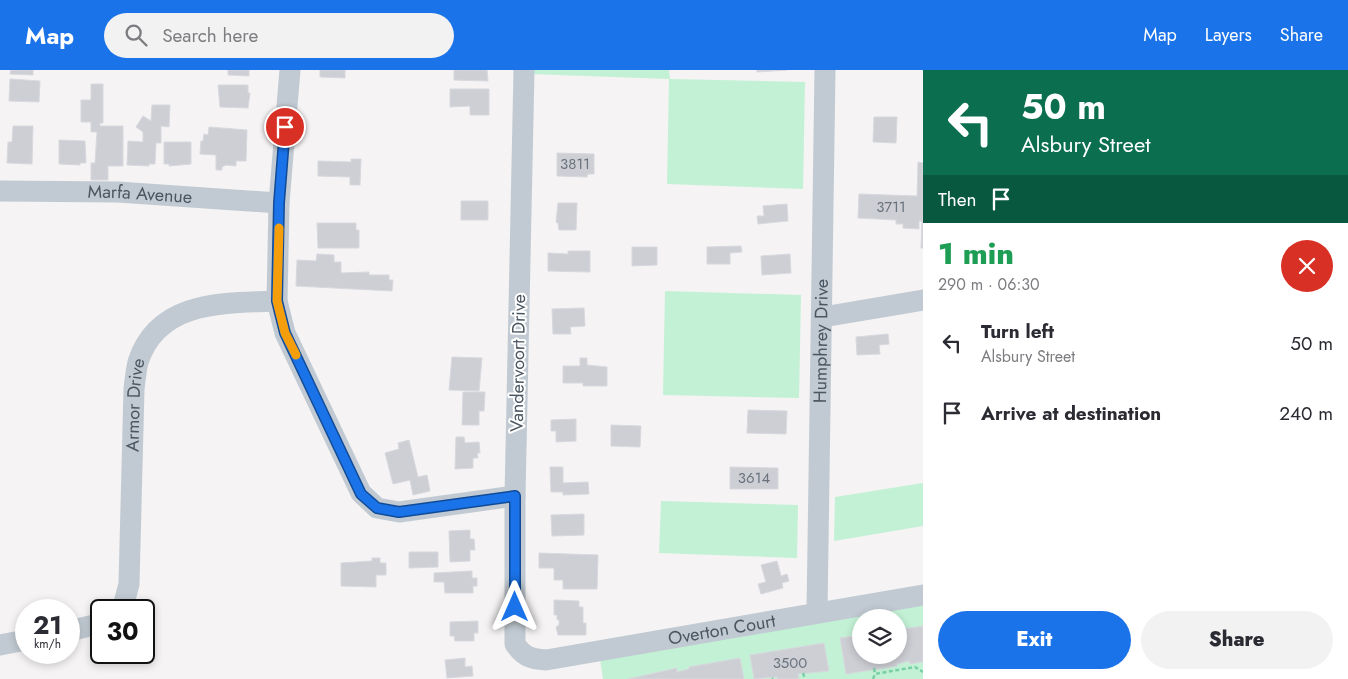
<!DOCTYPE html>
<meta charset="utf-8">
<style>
body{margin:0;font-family:Jost,sans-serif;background:#f2f2f3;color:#2b2b33;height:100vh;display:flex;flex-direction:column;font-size:19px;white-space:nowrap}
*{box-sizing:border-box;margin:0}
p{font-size:16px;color:#7c7c81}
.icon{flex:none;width:28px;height:28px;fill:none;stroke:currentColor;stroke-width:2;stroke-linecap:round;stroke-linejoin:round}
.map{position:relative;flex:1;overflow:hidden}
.side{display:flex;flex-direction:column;background:#fff;width:425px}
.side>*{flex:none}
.guide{background:#0b6e4f;color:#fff;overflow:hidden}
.fabs{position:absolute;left:852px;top:539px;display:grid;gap:10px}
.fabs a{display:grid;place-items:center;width:55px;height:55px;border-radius:50%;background:#fff;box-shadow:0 2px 8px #0003;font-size:25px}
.speed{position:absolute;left:15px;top:529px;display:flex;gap:10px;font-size:25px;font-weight:700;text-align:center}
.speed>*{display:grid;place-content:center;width:65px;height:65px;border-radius:50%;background:#fff;box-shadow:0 2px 8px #0003;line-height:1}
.speed small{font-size:12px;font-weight:400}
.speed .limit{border:2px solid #111;border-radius:8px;background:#fff;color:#111}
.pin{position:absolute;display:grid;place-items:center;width:42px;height:42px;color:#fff;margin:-21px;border:2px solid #fff;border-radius:50%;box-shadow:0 1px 5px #0007}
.me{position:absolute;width:55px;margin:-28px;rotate:0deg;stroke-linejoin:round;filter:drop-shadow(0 0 4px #0008)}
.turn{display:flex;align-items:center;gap:18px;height:105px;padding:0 15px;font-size:22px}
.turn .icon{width:65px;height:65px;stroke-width:2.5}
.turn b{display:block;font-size:35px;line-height:42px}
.then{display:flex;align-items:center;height:48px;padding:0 15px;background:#0003;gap:10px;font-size:19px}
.round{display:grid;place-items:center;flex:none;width:52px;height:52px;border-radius:26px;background:#f2f2f3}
.overview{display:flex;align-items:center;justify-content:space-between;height:85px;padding:0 15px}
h1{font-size:30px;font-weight:800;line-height:38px;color:#1e9e55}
.action{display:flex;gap:10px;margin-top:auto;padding:10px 15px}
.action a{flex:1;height:58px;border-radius:30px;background:#1a73e8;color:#fff;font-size:20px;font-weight:800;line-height:58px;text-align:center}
.action a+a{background:#f2f2f3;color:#2b2b33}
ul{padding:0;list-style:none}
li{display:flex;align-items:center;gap:15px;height:70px;padding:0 15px}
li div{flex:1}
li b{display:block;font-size:19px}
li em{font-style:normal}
header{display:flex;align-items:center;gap:30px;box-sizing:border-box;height:70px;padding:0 25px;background:#1a73e8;color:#fff}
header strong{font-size:24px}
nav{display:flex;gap:28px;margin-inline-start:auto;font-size:18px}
.search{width:350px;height:45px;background:#f2f2f3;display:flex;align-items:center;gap:12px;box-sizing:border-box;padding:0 18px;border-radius:28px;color:#7c7c81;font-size:19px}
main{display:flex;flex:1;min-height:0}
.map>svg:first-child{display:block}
.green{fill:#c3f1d5;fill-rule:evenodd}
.building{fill:#cdcfd5;stroke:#d7d9de}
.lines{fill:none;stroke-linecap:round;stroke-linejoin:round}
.path{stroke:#7ad0a6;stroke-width:2.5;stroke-dasharray:4 2.5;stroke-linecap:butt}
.minor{stroke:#c1cad2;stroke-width:21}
.route-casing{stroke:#114b97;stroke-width:12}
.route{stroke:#1a73e8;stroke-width:9}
.slow{stroke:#f59e0b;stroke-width:9}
.labels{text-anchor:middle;stroke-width:4;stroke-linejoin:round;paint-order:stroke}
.number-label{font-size:15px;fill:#6b747e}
.street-label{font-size:18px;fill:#4a5661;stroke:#fff}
</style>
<header>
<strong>Map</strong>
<div class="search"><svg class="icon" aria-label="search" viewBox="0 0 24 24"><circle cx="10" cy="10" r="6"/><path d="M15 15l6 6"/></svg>Search here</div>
<nav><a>Map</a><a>Layers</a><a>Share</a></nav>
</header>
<main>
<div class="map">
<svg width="923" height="609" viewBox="0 0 923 609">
<rect width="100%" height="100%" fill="#f5f3f3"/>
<!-- green -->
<path class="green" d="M532,0h137l1,9 135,3 -2,107 -136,-5 2,-105 -138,-5z
M665,221l136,4 -2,103 -136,-3z
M923,413v43l-89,15 1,-44z
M661,431l137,4 -1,53 -138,-5z
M923,533v76h-320l-3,-20zM861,548h38v37h-38z"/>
<!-- building -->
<path class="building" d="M11,0h22v5l-23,-1z
M228,0h21v6l-21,-1z
M320,0h25v8l-25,-1z
M454,0h33l1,11 -34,-1z
M757,0h30l-30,2z
M10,9l30,2 -1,21 -30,-1z
M91,14h12v39h-3v3h23v40h-15v14h-17v-17h4l2,-31h-6v-10h-10v-22h10z
M218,15h30v8h2l-2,15 -28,-1z
M450,19h39v26h-19v-9l-20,1z
M152,35h18l-1,22 -8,-1v17h-5l-1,21h-6v2l-22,-1 1,-24 15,1v-10l-7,-5 7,-11 8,5z
M874,47h23l-1,26 -23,-1z
M13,56h20l-1,38 -25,-1 1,-21h4z
M209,57l38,3 -1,31h-10v5l-10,-1 -4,2v3h-6v-15l-16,-1 1,-13h2l1,-7 4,1z
M59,70l26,1 1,22h-6v2l-21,-1z
M164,72h27v22l-22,2v-2h-5z
M557,83l37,1v20h-6l-1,3 -30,-1z
M351,89h10l-1,26h-10v-8l-32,-1v-15l33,1z
M918,92l5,1v85h-2l1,-27h-3v8l-16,-1v-4h-7v-4l-38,-2 1,-24 58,2z
M461,131h27v19h-27z
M558,133h19l-1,27h-17l-1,-7 -2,-1z
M787,134l1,17 -30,3 -1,-8h7l-1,-10z
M317,153h39v7h3v18h-41z
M741,176l1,6 -12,1v11h-23v-17z
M632,177h25v18l-25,1z
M568,181h22v21l-42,-1v-18l20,1z
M317,184l17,1v7h7v11l28,-1v3h20v5h4l-1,11 -96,-5 1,-26 19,1z
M790,184l1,19 -29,2 -1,-19z
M584,238l1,18 -15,1 1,7h-18l-1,-25z
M888,264l1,10 -10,1 1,9 -23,1 -1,-18z
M452,287l30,1 -3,33 -30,-1z
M580,288h7v7l20,2v19h-24v-3h-20v-17h17z
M463,322h22l-1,19h-5v14h-17z
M748,340l39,1 -1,23 -39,-1z
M576,349v22l-20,1v-11h-5v-11z
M611,355l30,1 -1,21 -29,-1z
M456,367h8l1,6 14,-1 1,11h-3l1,5h-5v10l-18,1z
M409,370l9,37 9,-2 3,16 -17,4 -3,-15 -17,4 -8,-31 14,-4 -1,-6z
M550,397h13v16l25,-1 1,12 -26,1v-3h-12z
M730,397l48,1v21h-48z
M584,444v21l-32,1 -1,-21z
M470,460v9h4l1,11h-5v11l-20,1 -1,-31z
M409,482h29v15l-29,1z
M539,483l59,2 -1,34h-34v-9h-9v-12h-15z
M372,488h8v5h6v12h-10v12l-35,-1v-23l31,-2z
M777,491l4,15 6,-2 2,7 -7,2 1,5 -22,6 -3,-10 8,-2 -5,-17z
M472,501v7h5v8h-4v7h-28l-1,-11h-10v-9z
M554,530l25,1v6h4v16h3v12h-28l-2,-8 3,-2v-5h-2v-5h-3z
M478,551v12h-4v8h-19l-1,-5h-4v-14z
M923,556v36l-13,2 -1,-3 -12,3v2l-51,8 -6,-36 21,-3v20h38v-23l5,-1 -1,-2z
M824,573l5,28 -31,3 1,4 -4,1h-18v-2l-23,2 -4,-24z
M465,588v9l7,-1 1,10 -26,2 -2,-18z
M740,588l4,21h-116l49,-11v4l12,-3v-2z"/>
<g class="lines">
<!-- path -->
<path class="path" d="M874,598l1,6
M803,603l2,6
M772,608l1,1
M873,609l2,-5 40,-7 8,5"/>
<!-- minor -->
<g class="minor">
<path d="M290,0l-11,133 -2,98 8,32 76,160 16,15 22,4 116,-16"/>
<path id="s1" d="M524,0l-9,426v148c9,13 16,15 31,16l377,-65"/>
<path id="s2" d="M0,121l118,1 161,11"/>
<path d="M823,247l100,-17"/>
<path id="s3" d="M118,540l6,-7 5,-19 5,-195c1,-9 2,-18 4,-27 20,-62 86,-59 139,-61"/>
<path id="s4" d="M817,542l8,-542"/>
<path d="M69,561l25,-6 7,-3"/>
<path d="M0,575l26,-5"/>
</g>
</g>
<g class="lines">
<defs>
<path id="route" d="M285,57l-6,76 -2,98 8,32 76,161 16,14 22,4 116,-16v111"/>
</defs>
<!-- route casing -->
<use href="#route" class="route-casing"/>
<!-- route -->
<use href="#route" class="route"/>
<!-- slow -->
<path class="slow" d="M279,158l-2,73 8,32 11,22"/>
</g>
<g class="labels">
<!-- number labels -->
<g class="number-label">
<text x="575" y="99">3811</text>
<text x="891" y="142">3711</text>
<text x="754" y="413">3614</text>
<text x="790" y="598">3500</text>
</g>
<!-- street labels -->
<g class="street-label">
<text dy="6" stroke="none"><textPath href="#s2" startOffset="140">Marfa Avenue</textPath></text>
<text dy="6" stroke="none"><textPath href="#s4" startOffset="271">Humphrey Drive</textPath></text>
<text transform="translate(518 293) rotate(-89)" y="6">Vandervoort Drive</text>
<text dy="6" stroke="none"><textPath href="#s3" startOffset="208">Armor Drive</textPath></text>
<text dy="6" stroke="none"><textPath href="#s1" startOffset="789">Overton Court</textPath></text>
</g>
</g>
</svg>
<div class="fabs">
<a><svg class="icon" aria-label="layers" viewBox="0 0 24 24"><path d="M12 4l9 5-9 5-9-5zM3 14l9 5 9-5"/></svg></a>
</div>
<div class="speed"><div>21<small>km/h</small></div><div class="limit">30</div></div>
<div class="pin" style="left:285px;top:57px;background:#d93025"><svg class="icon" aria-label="arrive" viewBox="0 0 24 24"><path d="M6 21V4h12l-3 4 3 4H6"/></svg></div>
<svg class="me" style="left:515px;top:537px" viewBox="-20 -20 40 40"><path d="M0-17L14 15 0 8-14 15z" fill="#1a73e8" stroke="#fff" stroke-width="4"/></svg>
</div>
<section class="side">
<div class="guide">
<div class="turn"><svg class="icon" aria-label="left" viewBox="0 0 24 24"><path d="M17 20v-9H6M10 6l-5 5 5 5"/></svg><div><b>50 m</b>Alsbury Street</div></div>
<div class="then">Then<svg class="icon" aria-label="arrive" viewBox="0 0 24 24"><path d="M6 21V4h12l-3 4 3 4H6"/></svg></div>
</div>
<div class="overview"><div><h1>1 min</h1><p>290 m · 06:30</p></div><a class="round" style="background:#d93025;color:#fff"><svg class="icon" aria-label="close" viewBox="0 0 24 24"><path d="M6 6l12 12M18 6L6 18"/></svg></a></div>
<ul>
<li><svg class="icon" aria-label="left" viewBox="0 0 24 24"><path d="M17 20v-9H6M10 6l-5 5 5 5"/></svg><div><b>Turn left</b><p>Alsbury Street</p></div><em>50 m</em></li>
<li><svg class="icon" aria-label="arrive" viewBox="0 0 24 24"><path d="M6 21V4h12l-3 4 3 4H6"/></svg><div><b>Arrive at destination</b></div><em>240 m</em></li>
</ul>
<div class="action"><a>Exit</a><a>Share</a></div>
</section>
</main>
